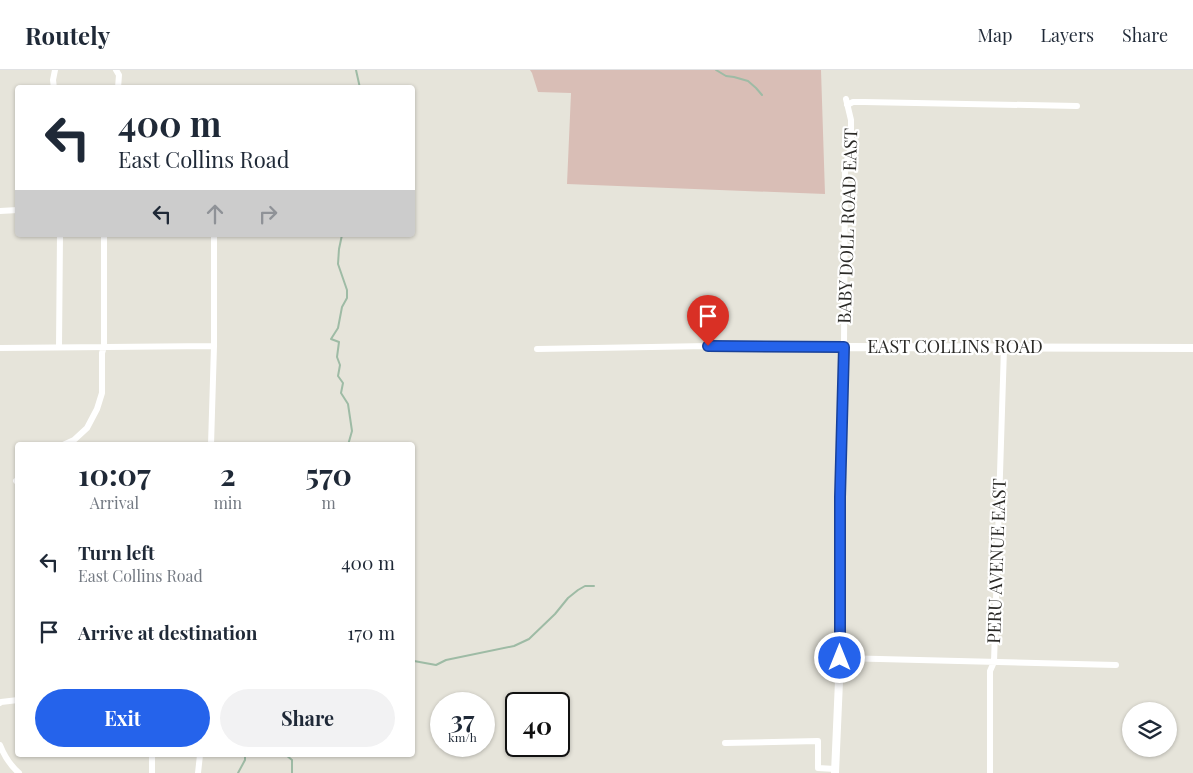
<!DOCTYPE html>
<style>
body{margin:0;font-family:"Playfair Display",serif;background:#f2f2f3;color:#1f2937;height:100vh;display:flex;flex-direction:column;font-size:19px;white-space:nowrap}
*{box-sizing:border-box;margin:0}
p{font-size:16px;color:#747a83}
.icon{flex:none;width:28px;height:28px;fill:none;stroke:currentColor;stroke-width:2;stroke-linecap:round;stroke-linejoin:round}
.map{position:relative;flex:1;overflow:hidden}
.panel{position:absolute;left:15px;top:372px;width:400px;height:315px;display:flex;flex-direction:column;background:#fff;border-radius:5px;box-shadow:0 1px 4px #0004}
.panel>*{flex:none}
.guide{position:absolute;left:15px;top:15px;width:400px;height:152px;border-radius:5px;box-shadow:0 1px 4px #0004;background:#fff;color:#1f2937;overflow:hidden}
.fabs{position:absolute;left:1122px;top:632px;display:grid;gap:10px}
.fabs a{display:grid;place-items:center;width:55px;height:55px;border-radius:50%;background:#fff;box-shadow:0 1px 4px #0004;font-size:25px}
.speed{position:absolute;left:430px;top:622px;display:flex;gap:10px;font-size:25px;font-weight:700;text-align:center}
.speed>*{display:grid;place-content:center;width:65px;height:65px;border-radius:50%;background:#fff;box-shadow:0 1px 4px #0004;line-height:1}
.speed small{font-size:12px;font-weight:400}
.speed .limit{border:2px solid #111;border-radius:8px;background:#fff;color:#111}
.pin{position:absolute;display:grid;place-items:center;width:42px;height:42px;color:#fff;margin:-51px -21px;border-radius:50% 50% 50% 0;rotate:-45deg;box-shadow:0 0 5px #0007}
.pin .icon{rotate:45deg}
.me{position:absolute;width:55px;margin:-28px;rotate:0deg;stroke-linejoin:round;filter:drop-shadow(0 0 4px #0008)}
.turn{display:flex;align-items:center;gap:18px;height:105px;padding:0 20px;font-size:22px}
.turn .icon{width:65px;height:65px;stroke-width:2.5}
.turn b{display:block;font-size:35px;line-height:42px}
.lanes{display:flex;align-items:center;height:48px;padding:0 20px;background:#0003;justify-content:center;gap:25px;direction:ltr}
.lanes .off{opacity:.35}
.eta{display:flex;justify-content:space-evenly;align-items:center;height:85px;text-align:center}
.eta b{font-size:30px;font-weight:700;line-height:35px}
.action{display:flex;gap:10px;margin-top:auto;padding:10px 20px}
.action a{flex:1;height:58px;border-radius:30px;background:#2563eb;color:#fff;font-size:20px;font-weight:700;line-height:58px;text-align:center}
.action a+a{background:#f2f2f3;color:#1f2937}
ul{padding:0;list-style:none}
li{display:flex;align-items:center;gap:15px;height:70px;padding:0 20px}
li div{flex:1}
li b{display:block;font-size:19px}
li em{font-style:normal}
header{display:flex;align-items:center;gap:30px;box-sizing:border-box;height:70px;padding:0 25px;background:#fff;border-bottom:1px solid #e0e1e3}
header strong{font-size:24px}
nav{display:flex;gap:28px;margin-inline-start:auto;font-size:18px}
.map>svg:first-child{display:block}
.green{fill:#d9beb6}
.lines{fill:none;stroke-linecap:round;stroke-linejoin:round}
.stream{stroke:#9ebba5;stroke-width:2}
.minor{stroke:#fff;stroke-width:6}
.tertiary{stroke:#fff;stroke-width:8}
.route-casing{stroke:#184099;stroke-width:12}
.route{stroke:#2563eb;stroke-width:9}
.labels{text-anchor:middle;stroke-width:4.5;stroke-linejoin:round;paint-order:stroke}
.street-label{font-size:18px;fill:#2b2a27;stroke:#fff}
</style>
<header>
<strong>Routely</strong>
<nav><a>Map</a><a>Layers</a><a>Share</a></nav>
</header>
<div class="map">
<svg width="1193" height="703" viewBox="0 0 1193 703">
<rect width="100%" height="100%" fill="#e6e4da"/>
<!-- green -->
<path class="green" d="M530,0h291l4,124 -258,-10 4,-91 -33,-1 -6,-19z"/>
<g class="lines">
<!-- stream -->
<path class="stream" d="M356,0l4,18
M716,0l10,6 8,1 14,4 8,7 6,7
M342,165l-3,14 -1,15 9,26v8l-5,9 -4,21 -7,11 8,3 -2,15 3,8 -2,11 5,7 -2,10 7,11 4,27 -4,14
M412,591h2l22,4 10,-5 68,-14 15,-7 26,-25 13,-16 10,-8 7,-4h9
M286,685l6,5v13
M238,703l7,-13v-5"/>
<!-- minor -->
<path class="minor" d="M116,0l3,5 -1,13
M54,18l-1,-8 2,-10
M847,35l6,-3h11l213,4
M0,141l18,-1
M59,277l1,-112
M0,278l214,-2
M537,279l171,-3 136,1 1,-181 6,-18v-28l-5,-21
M63,375l11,-5 13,-12 10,-19 5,-16v-40l2,-6v-112
M211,375l3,-99v-111
M16,411l2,-1
M840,588l276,7
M0,633l1,-1 17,-2
M725,673l93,-2v27l17,1
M0,675c4,10 11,21 19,28
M152,703v-18
M198,703l2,-18
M990,703v-102l4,-9 10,-314"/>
<!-- tertiary -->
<path class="tertiary" d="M835,703l5,-115v-161l4,-150 349,1"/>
</g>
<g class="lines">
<defs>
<path id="route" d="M708,276l136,1 -4,150v161"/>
</defs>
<!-- route casing -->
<use href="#route" class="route-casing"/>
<!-- route -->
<use href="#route" class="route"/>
</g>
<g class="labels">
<!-- street labels -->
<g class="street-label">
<text transform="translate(848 156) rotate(-88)" y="6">BABY DOLL ROAD EAST</text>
<text x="955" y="283">EAST COLLINS ROAD</text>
<text transform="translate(997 491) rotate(-88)" y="6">PERU AVENUE EAST</text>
</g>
</g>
</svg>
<div class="fabs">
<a><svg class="icon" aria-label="layers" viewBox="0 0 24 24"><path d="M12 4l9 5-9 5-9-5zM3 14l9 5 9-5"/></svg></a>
</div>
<div class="speed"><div>37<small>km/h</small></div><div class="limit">40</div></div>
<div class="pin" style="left:708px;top:276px;background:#d93025"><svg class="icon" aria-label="arrive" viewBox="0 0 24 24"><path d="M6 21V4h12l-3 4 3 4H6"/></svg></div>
<svg class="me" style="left:840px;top:588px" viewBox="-20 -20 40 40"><circle r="17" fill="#2563eb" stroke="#fff" stroke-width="3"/><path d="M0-11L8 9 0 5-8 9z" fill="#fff"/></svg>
<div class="guide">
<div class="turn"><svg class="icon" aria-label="left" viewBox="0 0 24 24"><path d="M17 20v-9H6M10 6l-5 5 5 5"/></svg><div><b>400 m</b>East Collins Road</div></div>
<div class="lanes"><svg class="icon" aria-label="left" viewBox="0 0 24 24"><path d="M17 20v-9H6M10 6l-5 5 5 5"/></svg><svg class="icon off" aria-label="ahead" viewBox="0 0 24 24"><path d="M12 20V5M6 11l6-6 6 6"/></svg><svg class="icon off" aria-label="right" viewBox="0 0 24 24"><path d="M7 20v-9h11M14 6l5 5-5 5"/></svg></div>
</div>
<section class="panel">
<div class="eta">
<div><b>10:07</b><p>Arrival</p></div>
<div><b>2</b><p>min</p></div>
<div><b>570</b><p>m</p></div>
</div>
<ul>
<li><svg class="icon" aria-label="left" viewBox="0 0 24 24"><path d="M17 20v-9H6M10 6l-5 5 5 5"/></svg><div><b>Turn left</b><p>East Collins Road</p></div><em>400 m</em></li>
<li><svg class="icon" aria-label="arrive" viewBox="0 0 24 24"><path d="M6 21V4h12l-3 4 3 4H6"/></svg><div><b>Arrive at destination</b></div><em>170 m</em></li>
</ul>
<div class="action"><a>Exit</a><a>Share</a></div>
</section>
</div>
